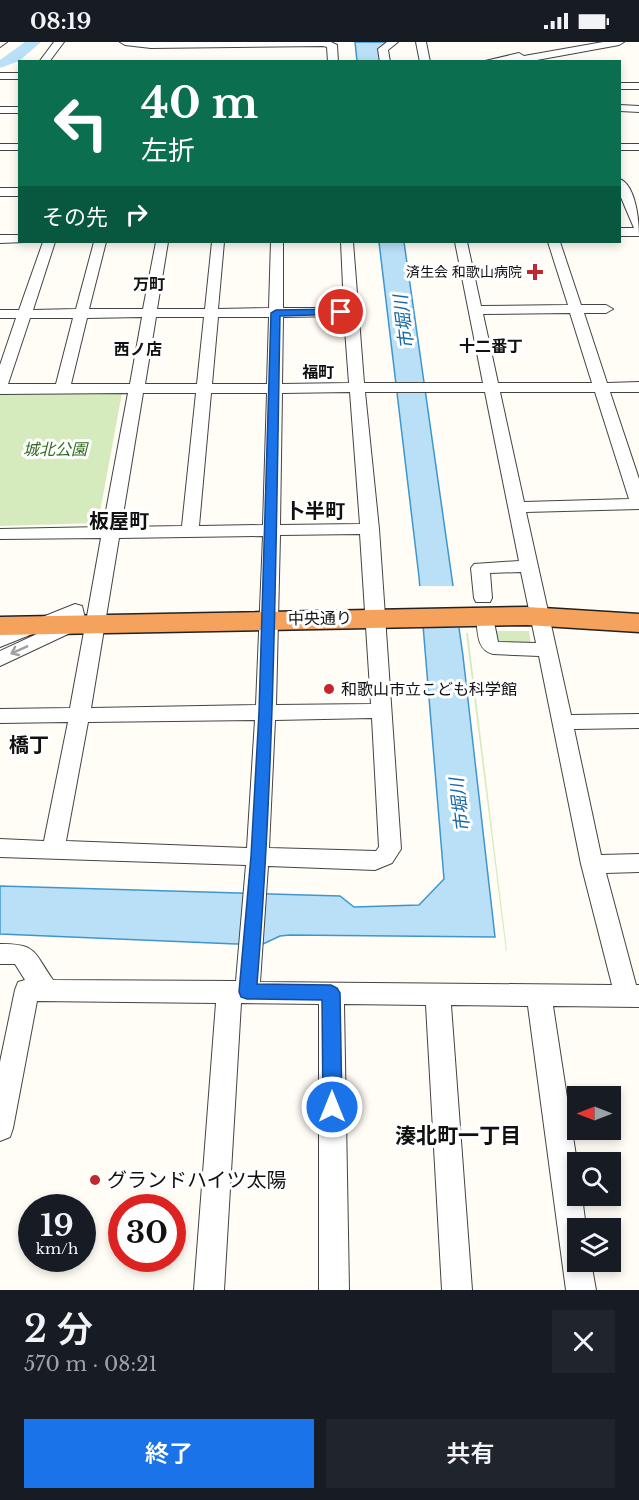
<!DOCTYPE html>
<html lang="ja">
<meta charset="utf-8">
<style>
body{margin:0;font-family:"Libre Baskerville","Noto Sans JP",serif;background:#20242c;color:#f1f3f6;height:100vh;display:flex;flex-direction:column;font-size:22px;white-space:nowrap}
*{box-sizing:border-box;margin:0}
p{font-size:20px;color:#9ea1a6}
.icon{flex:none;width:33px;height:33px;fill:none;stroke:currentColor;stroke-width:2;stroke-linecap:round;stroke-linejoin:round}
.map{position:relative;height:1248px;overflow:hidden}
.drawer{display:flex;flex-direction:column;background:#171b24;flex:1}
.drawer>*{flex:none}
.hud{position:absolute;left:18px;top:18px;width:603px;height:183px;border-radius:0px;box-shadow:0 3px 9px #0003;background:#0b6e4f;color:#fff;overflow:hidden}
.needle{width:39px;rotate:270deg}
.buttons{position:absolute;left:567px;top:1044px;display:grid;gap:12px}
.buttons a{display:grid;place-items:center;width:54px;height:54px;border-radius:0px;background:#171b24;box-shadow:0 3px 9px #0003;font-size:30px}
.speed{position:absolute;left:18px;top:1152px;display:flex;gap:12px;font-size:30px;font-weight:700;text-align:center}
.speed>*{display:grid;place-content:center;width:78px;height:78px;border-radius:50%;background:#171b24;box-shadow:0 3px 9px #0003;line-height:1}
.speed small{font-size:15px;font-weight:400}
.speed .limit{border:9px solid #d22;background:#fff;color:#111}
.pin{position:absolute;display:grid;place-items:center;width:51px;height:51px;color:#fff;margin:-26px;border:3px solid #fff;border-radius:50%;box-shadow:0 2px 6px #0007}
.me{position:absolute;width:66px;margin:-33px;rotate:0deg;stroke-linejoin:round;filter:drop-shadow(0 0 4px #0008)}
.turn{display:flex;align-items:center;gap:21px;height:126px;padding:0 24px;font-size:27px}
.turn .icon{width:78px;height:78px;stroke-width:2.5}
.turn b{display:block;font-size:42px;line-height:51px}
.then{display:flex;align-items:center;height:57px;padding:0 24px;background:#0003;gap:12px;font-size:22px}
.round{display:grid;place-items:center;flex:none;width:63px;height:63px;border-radius:0px;background:#20242c}
.overview{display:flex;align-items:center;justify-content:space-between;height:102px;padding:0 24px}
h1{font-size:36px;font-weight:600;line-height:45px}
.action{display:flex;gap:12px;margin-top:auto;padding:12px 24px}
.action a{flex:1;height:69px;border-radius:0px;background:#1a73e8;color:#fff;font-size:24px;font-weight:600;line-height:69px;text-align:center}
.action a+a{background:#20242c;color:#f1f3f6}
.status{display:flex;justify-content:space-between;align-items:center;height:42px;padding:0 30px;background:#171b24;direction:ltr}
.status svg{height:16px;fill:currentColor}
.map>svg:first-child{display:block}
.green{fill:#d5ebbd}
.water{fill:#b9e0f7;stroke:#3f96cf;stroke-width:1.5}
.pier{fill:#fffdf5}
.lines{fill:none;stroke-linecap:round;stroke-linejoin:round}
.river{fill:#b9e0f7;fill-rule:evenodd}
.minor-casing{stroke:#444;stroke-width:2}
.highway-casing{stroke:#222;stroke-width:3}
.minor{fill:#fff;fill-rule:evenodd}
.highway{fill:#f5a25d;fill-rule:evenodd}
.oneway{stroke:#a0a0a0}
.route{fill:#1a73e8;stroke:#114b97;stroke-width:1.5}
.poi-dot{fill:#c4262e;stroke:#fff;stroke-width:2}
.labels{text-anchor:middle;stroke-width:6;stroke-linejoin:round;paint-order:stroke}
.far-poi-label{font-size:14px;fill:#111;stroke:#fff;text-anchor:end}
.far-quarter-label{font-size:16px;font-weight:bold;fill:#111;stroke:#fff}
.park-label{font-size:16px;font-style:italic;fill:#2f6b1f;stroke:#fff}
.street-label{font-size:16px;fill:#111;stroke:#fff}
.poi-label{font-size:16px;fill:#111;stroke:#fff;text-anchor:start}
.water-label{font-size:18px;font-style:italic;fill:#1768a6;stroke:#fff}
.quarter-label{font-size:20px;font-weight:bold;fill:#111;stroke:#fff}
.near-poi-label{font-size:20px;fill:#111;stroke:#fff;text-anchor:start}
.near-neighbourhood-label{font-size:21px;font-weight:bold;fill:#111;stroke:#fff}
</style>
<div class="status"><b>08:19</b><svg viewBox="0 0 49 12"><path d="M0 12V9h3v3zM5 12V6h3v6zM10 12V3h3v9zM15 12V0h3v12zM26 1h20v11H26zM47 4h2v5h-2z"/></svg></div>
<div class="map">
<svg width="639" height="1248" viewBox="0 0 639 1248">
<rect width="100%" height="100%" fill="#fffdf5"/>
<!-- green -->
<path class="green" d="M122,351l-24,130 -98,3v-132z
M494,589h35l2,14 -33,-3z
M466,591h2l39,318h-1z"/>
<!-- water -->
<path class="water" d="M355,0h33l-9,7 1,13 -23,-1z
M379,200h25l59,414 32,281 -205,-2 -10,1 -17,8h-27l-236,-10v-48l340,10 14,11 65,-2 25,-26 -25,-302z"/>
<!-- pier -->
<path class="pier" d="M416,544h40l6,42h-42z"/>
<g class="lines">
<!-- river -->
<path class="river" d="M25,0h16l-22,19 -19,7v-8z"/>
<defs>
<path id="minor" d="M0,0h7l-7,5z
M54,0h10l-15,20h-10z
M120,0h211l6,3 1,17h-10l-1,-15 -4,-1 -172,2 -26,-3z
M387,0h11l-10,8 2,12h-10l-2,-13z
M416,0h10l4,20h-10z
M603,0h21l-5,3 -93,17h-45l38,-9 5,3z
M0,31h20v6h-20z
M620,41h19v6h-19z
M620,63l19,1v6l-19,-1z
M0,65h20v6h-20z
M0,102h20v6h-20z
M620,102h19v6h-19z
M620,137c16,7 19,42 19,57h-19v-8h14l-14,-33z
M0,146h20v8h-20z
M0,193h20v7h5l-25,1z
M43,200h12l-22,68 43,-1 18,-67h12l-17,67h54l13,-67h12l-11,67h48l7,-67h12l-6,67 51,-1 2,-66h12v66h61l-3,-66h12l11,141h119l-28,-141h12l14,64 87,-1 -20,-63h12l21,63h25l7,4 -7,4h-22l23,70 32,-1v10h-29l29,87v30l-113,3 45,203 68,-1v14l-65,1 27,126 38,-1v18l-33,1 30,112h3v22l-86,-1 25,163v27h4l4,32h-8v34h13l5,28h-30l-38,-284 -77,-1 21,285h-30l-16,-285 -82,-1 5,286h-30v-286l-78,-1 -17,287h-30l22,-287 -179,-2 -24,127 -3,9 -10,4v-79l15,-72 3,-8 7,-2 -10,-16h-15v-20c37,0 33,7 53,36l183,1 10,-116 -246,-8v-18l44,2 24,-119 -68,1v-14l70,-1 15,-82 -85,40v-15l67,-31 -67,27v-13l75,-30 7,2 4,16 15,-84 -101,1v-10l103,-2 25,-134 -128,1v-29l16,-47h-16v-8h19zM570,271l22,70h-94l-15,-69zM344,274l5,67 -67,1 1,-67zM142,275l-12,67h-59l16,-66zM156,275h48l-7,67h-52zM218,275h51l-2,67h-55zM30,276h43l-17,66h-48zM350,350l10,132 -80,1 2,-132zM365,350h120l34,169 -45,3 -3,4 3,30 2,4h14l2,-4 -2,-25 31,-1 15,71 -38,-1 -6,-30h-14l-2,4c2,15 0,34 17,38l46,2 42,208 31,121 -352,-3 8,-116 107,4 17,-7 9,-14 -22,-320zM500,350h95l34,107 -105,3zM143,351h53l-14,133 -61,1zM211,351h56l-4,132 -64,1zM360,492l11,170 -95,1 4,-170zM263,494l-7,169 -165,3 28,-170zM372,676l7,129 -3,4 -107,-3 6,-128zM255,678l-8,128 -181,-7 22,-119z"/>
<path id="highway" d="M527,565l112,7v18l-112,-7 -527,10v-18z"/>
</defs>
<!-- minor casing -->
<use href="#minor" class="minor-casing"/>
<!-- highway casing -->
<use href="#highway" class="highway-casing"/>
<!-- minor -->
<use href="#minor" class="minor"/>
<!-- highway -->
<use href="#highway" class="highway"/>
</g>
<!-- one-way arrows -->
<defs><path id="oneway-shaft" d="M-6 0H5M1.5-3L5.5 0L1.5 3" fill="none" stroke-width="1.6" stroke-linecap="round" stroke-linejoin="round" transform="scale(1.5)"/></defs>
<use class="oneway" href="#oneway-shaft" transform="translate(19 608) rotate(156)"/>
<!-- route -->
<path class="route" d="M341,267l4,1v4l-65,2c-4,223 -5,446 -23,668l74,1 6,3 3,5 2,114 -3,6 -7,3 -6,-3 -3,-6 -1,-107 -75,-1 -6,-2 -2,-5 12,-136 8,-144 12,-399 5,-3z"/>
<!-- markers -->
<g class="poi-dot">
<path d="M532 221h6v6h6v6h-6v6h-6v-6h-6v-6h6z"/>
<circle cx="329" cy="647" r="6"/>
<circle cx="95" cy="1138" r="6"/>
</g>
<g class="labels">
<!-- far-poi labels -->
<g class="far-poi-label">
<text x="522" y="235">済生会 和歌山病院</text>
</g>
<!-- far-quarter labels -->
<g class="far-quarter-label">
<text x="149" y="248">万町</text>
<text x="491" y="310">十二番丁</text>
<text x="138" y="313">西ノ店</text>
<text x="318" y="336">福町</text>
</g>
<!-- park labels -->
<g class="park-label">
<text x="55" y="413">城北公園</text>
</g>
<!-- street labels -->
<g class="street-label">
<text transform="translate(320 576) rotate(-1)" y="6">中央通り</text>
</g>
<!-- poi labels -->
<g class="poi-label">
<text x="341" y="653">和歌山市立こども科学館</text>
</g>
<!-- water labels -->
<g class="water-label">
<text transform="translate(404 280) rotate(-97)" y="6">市堀川</text>
<text transform="translate(460 763) rotate(-97)" y="6">市堀川</text>
</g>
<!-- quarter labels -->
<g class="quarter-label">
<text x="315" y="476">卜半町</text>
<text x="119" y="486">板屋町</text>
<text x="29" y="710">橋丁</text>
</g>
<!-- near-poi labels -->
<g class="near-poi-label">
<text x="107" y="1145">グランドハイツ太陽</text>
</g>
<!-- near-neighbourhood labels -->
<g class="near-neighbourhood-label">
<text x="458" y="1101">湊北町一丁目</text>
</g>
</g>
</svg>
<div class="buttons">
<a><svg class="needle" viewBox="-14 -14 28 28"><path d="M0-13l5 13h-10z" fill="#e53935"/><path d="M0 13l5-13h-10z" fill="#9ea1a6"/></svg></a>
<a><svg class="icon" aria-label="search" viewBox="0 0 24 24"><circle cx="10" cy="10" r="6"/><path d="M15 15l6 6"/></svg></a>
<a><svg class="icon" aria-label="layers" viewBox="0 0 24 24"><path d="M12 4l9 5-9 5-9-5zM3 14l9 5 9-5"/></svg></a>
</div>
<div class="speed"><div>19<small>km/h</small></div><div class="limit">30</div></div>
<div class="pin" style="left:341px;top:270px;background:#d93025"><svg class="icon" aria-label="arrive" viewBox="0 0 24 24"><path d="M6 21V4h12l-3 4 3 4H6"/></svg></div>
<svg class="me" style="left:332px;top:1065px" viewBox="-20 -20 40 40"><circle r="17" fill="#1a73e8" stroke="#fff" stroke-width="3"/><path d="M0-11L8 9 0 5-8 9z" fill="#fff"/></svg>
<div class="hud">
<div class="turn"><svg class="icon" aria-label="left" viewBox="0 0 24 24"><path d="M17 20v-9H6M10 6l-5 5 5 5"/></svg><div><b>40 m</b>左折</div></div>
<div class="then">その先<svg class="icon" aria-label="right" viewBox="0 0 24 24"><path d="M7 20v-9h11M14 6l5 5-5 5"/></svg></div>
</div>
</div>
<section class="drawer">
<div class="overview"><div><h1>2 分</h1><p>570 m · 08:21</p></div><a class="round"><svg class="icon" aria-label="close" viewBox="0 0 24 24"><path d="M6 6l12 12M18 6L6 18"/></svg></a></div>
<div class="action"><a>終了</a><a>共有</a></div>
</section>
